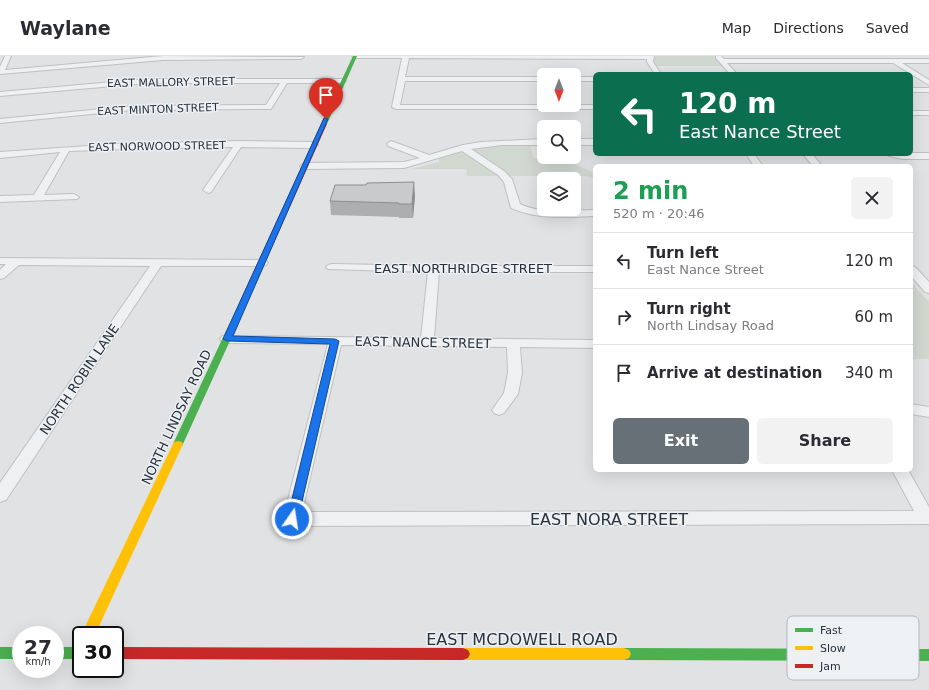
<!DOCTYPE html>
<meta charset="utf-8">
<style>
body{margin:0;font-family:"DejaVu Sans",sans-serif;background:#f2f2f3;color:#2b2b33;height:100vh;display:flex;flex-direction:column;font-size:15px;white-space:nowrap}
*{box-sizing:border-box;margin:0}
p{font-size:13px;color:#7c7c81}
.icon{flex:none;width:22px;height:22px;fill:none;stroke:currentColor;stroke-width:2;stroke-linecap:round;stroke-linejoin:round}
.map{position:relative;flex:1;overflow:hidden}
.side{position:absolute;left:593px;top:108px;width:320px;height:308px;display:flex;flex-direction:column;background:#fff;border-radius:6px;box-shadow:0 4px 16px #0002}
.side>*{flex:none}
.guide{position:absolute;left:593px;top:16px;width:320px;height:84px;border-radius:6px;box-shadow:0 4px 16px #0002;background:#0b6e4f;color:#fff;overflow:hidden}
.needle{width:26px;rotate:180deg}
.buttons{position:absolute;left:537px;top:12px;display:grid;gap:8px}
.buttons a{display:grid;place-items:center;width:44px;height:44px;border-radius:6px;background:#fff;box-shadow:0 4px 16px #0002;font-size:20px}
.speed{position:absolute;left:12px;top:570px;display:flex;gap:8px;font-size:20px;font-weight:700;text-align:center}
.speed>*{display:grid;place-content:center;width:52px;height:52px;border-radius:50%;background:#fff;box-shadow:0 4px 16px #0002;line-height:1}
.speed small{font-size:10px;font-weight:400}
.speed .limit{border:2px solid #111;border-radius:6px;background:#fff;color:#111}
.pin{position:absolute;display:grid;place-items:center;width:34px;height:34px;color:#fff;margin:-41px -17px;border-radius:50% 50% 50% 0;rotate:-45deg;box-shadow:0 0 4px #0007}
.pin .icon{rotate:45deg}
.me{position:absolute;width:44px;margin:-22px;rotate:13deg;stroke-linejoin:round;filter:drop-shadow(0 0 3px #0008)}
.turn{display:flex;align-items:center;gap:14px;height:84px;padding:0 20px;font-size:18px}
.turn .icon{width:52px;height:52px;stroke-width:2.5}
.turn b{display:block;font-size:28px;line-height:34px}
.round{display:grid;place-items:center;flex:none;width:42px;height:42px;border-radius:6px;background:#f2f2f3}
.overview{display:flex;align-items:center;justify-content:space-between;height:68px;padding:0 20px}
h1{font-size:24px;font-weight:800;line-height:30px;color:#1e9e55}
.button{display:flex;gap:8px;margin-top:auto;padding:8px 20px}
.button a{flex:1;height:46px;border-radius:6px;background:#687077;color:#fff;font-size:16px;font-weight:800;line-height:46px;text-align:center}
.button a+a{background:#f2f2f3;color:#2b2b33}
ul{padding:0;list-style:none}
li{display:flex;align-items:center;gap:12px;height:56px;padding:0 20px;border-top:1px solid #e1e1e2}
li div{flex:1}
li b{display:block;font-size:15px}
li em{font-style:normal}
header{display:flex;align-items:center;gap:24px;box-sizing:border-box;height:56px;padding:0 20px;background:#fff;border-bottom:1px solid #e1e1e2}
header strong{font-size:19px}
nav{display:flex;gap:22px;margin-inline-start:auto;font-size:14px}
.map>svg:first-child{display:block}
.green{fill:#d1d8d0}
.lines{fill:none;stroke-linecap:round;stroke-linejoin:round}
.street-casing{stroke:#bec0c2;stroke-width:2}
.street{fill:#eff0f1;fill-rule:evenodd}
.fast{fill:#4caf50;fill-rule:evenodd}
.slow{fill:#ffc107;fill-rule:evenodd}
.jam{fill:#c62828;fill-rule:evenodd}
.wall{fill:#acaeaf}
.shaded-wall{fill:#8c8d8f}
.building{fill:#c8cacc;stroke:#8c8d8f}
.route{fill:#1a73e8;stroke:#114b97}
.labels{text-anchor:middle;stroke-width:3;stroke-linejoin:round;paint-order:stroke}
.far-street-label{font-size:11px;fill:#28323c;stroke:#edf1f4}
.street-label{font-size:13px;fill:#28323c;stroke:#edf1f4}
.near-street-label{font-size:16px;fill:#28323c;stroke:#edf1f4}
.key{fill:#edf1f4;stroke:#b2b8bd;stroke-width:1}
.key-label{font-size:11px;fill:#28323c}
</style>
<header>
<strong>Waylane</strong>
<nav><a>Map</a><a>Directions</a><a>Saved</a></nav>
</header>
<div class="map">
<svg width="929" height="634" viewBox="0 0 929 634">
<rect width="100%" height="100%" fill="#e0e2e4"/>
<!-- green -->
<path class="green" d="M651,0h66l10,10h-74z
M530,89l4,13h26l35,15v3l-2,2 -9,-2h-117l-1,-7h-54l27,-7v-4c30,-9 60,-13 91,-13z
M911,226l18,20v57h-18z"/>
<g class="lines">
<defs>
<path id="street" d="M5,0h6l-6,14 158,-14 141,1 -3,2 -138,1 -163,14v-7z
M352,0h302l-1,6 8,12h-6l-8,-12v-3l-238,-1 -4,19h139v4h-139l-5,24h195v4h-199l-4,-2 10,-49h-47z
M716,0h5l3,3h205v4h-27l27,17v5l-36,-22h-166l10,11h-7l-14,-16z
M574,21h21v4h-21z
M147,23h196l3,2 -3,2h-56l-16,26h-3l-136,1 -132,13v-4l132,-13 134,-1 14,-22h-133l-147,13v-4z
M911,32h18v4h-18z
M911,55h18v4h-18z
M544,83v6h-42l-31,4 33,22 8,8 8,25c23,11 50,6 75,6v6c-28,1 -57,4 -84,-8l-7,-26 -6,-7 -36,-24 -58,17 -100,1 -4,-3 4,-3 100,-1 16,-4 -32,-12 -1,-2 4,-3 38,14 34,-10 18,-3z
M574,83h21v6h-21z
M239,85l75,1 4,3 -4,3 -73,-1 -30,45 -3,1 -5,-3 30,-43 -76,1 -88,3 -25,44 30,-1 5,3 -2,2 -77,3v-6l34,-1 26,-43 -60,6v-6l117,-8z
M911,97h18v6h-26l-14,-3 -1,-2z
M746,98h8l9,12h-9z
M803,98h9l10,12h-9z
M0,202l262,2 4,1 2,2 -2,2 -4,1h-101l-155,234 -6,2v-19l150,-217 -131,-1 -15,13 -4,1v-9l6,-6h-6z
M332,208l102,2h161v6h-156l-5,66 161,2v8l-75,-1 2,26 -4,21 -14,19 -5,2 -5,-2 -2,-3 12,-17 4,-20 -1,-26 -166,-2 -39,167 612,-1 -22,-41h16l21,37v17l-637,2 -6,-2 -3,-5 45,-175 -101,-1 -5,-1 -2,-3 2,-3 199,2 7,-66 -100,-3 -2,-2 2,-2z
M911,210l4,1 14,15v11l-4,-1 -14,-16z
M911,348l18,3v10l-18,-3z"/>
</defs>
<!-- street casing -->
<use href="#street" class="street-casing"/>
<!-- street -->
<use href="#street" class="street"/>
<!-- fast -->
<path class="fast" d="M353,0h4l-30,68 -5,1 -1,-1z
M241,243h3l4,2 -65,143 -1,2h-8l-1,-2z
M0,591h21v12h-21z
M55,591h26v12h-26z
M624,592l305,1v12l-305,-1 -5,-2 -2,-4 2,-4z"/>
<!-- slow -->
<path class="slow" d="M178,385l4,1 1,2 -88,191h-14l92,-191 1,-2z
M463,592h161l5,2 2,4 -2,4 -5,2h-161l-5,-2 -2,-4 2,-4z"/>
<!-- jam -->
<path class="jam" d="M324,66l3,2 -79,177 -4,2h-3l-1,-2 81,-177z
M115,591l348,1 5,2 2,4 -2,4 -5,2 -348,-1z"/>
</g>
<!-- wall -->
<path class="wall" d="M415,140l-2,22h-14v-1l-68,-2 -1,-14z"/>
<!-- shaded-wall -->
<path class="shaded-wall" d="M414,126l1,14 -2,22 -1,-14z"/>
<!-- building -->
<path class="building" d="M414,126l-2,22h-13v-1l-69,-2 5,-16h31l1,-2z"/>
<!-- route -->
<path class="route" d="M324,62l4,1 -95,217 102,3 4,2 -41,178 -1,3 -5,1 -4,-1 -1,-3 43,-175 -103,-3 -4,-2z"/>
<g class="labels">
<!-- far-street labels -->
<g class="far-street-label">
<text transform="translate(171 26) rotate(-1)" y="4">EAST MALLORY STREET</text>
<text transform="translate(158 53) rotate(-2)" y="4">EAST MINTON STREET</text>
<text transform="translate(157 90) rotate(-1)" y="4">EAST NORWOOD STREET</text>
</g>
<!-- street labels -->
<g class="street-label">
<text x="463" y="217">EAST NORTHRIDGE STREET</text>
<text transform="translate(423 286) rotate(1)" y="5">EAST NANCE STREET</text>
<text transform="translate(79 323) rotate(-56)" y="5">NORTH ROBIN LANE</text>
<text transform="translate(176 361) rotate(-65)" y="5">NORTH LINDSAY ROAD</text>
</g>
<!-- near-street labels -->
<g class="near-street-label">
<text x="609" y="469">EAST NORA STREET</text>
<text x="522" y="589">EAST MCDOWELL ROAD</text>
</g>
</g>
<!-- legend -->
<rect x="787" y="560" width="132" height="64" rx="6" class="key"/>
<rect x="795" y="572" width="18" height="4" fill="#4caf50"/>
<rect x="795" y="590" width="18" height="4" fill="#ffc107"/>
<rect x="795" y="608" width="18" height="4" fill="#c62828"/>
<g class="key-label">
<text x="820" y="578">Fast</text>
<text x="820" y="596">Slow</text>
<text x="820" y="614">Jam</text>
</g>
</svg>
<div class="buttons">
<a><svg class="needle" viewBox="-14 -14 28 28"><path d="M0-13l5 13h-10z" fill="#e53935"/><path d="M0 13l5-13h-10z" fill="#7c7c81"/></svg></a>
<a><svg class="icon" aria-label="search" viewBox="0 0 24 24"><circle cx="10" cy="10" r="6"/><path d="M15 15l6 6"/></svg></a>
<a><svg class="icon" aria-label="layers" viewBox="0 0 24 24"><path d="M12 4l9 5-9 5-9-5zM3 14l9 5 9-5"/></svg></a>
</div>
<div class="speed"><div>27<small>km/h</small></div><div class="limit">30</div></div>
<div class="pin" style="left:326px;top:63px;background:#d93025"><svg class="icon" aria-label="arrive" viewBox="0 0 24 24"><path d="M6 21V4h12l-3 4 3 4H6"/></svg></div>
<svg class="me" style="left:292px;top:463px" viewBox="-20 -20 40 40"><circle r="17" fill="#1a73e8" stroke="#fff" stroke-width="3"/><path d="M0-11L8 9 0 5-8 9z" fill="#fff"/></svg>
<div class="guide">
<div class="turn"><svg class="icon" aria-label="left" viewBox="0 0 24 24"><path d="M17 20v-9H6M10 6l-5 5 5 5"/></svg><div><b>120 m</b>East Nance Street</div></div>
</div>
<section class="side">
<div class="overview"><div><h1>2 min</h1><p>520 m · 20:46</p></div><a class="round"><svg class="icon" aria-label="close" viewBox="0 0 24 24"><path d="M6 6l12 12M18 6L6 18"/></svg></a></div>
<ul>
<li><svg class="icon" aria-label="left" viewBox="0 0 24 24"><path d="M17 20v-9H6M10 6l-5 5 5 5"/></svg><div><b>Turn left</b><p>East Nance Street</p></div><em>120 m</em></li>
<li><svg class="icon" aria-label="right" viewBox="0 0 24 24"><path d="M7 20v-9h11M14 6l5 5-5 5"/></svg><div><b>Turn right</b><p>North Lindsay Road</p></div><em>60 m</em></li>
<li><svg class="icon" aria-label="arrive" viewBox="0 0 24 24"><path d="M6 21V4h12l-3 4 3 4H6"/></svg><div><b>Arrive at destination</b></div><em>340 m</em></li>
</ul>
<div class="button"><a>Exit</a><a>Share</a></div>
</section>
</div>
